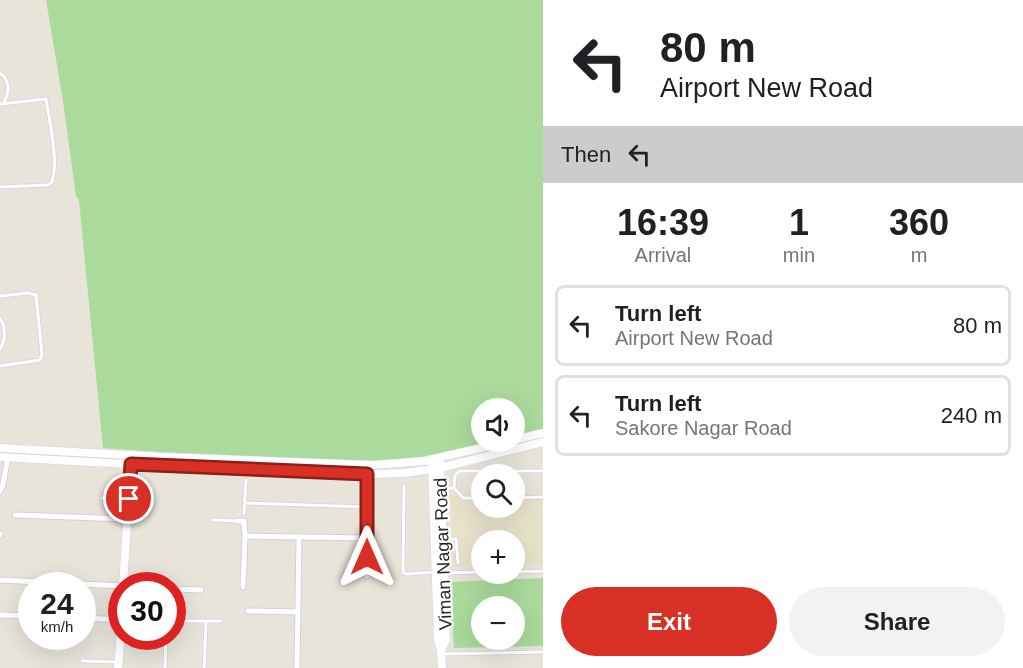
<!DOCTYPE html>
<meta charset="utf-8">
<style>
body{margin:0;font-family:Arial,sans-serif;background:#f2f2f2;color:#202124;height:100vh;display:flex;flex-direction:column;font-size:22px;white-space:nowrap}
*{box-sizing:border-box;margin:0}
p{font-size:20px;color:#757577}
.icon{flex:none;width:33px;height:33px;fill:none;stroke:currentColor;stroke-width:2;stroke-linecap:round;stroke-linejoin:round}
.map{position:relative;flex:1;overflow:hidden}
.drawer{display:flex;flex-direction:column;background:#fff;width:480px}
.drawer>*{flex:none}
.banner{background:#fff;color:#202124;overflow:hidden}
.buttons{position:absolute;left:471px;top:398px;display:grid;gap:12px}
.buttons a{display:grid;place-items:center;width:54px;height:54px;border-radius:50%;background:#fff;box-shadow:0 6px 24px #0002;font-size:30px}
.speed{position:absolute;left:18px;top:572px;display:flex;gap:12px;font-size:30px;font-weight:700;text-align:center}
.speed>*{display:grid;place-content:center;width:78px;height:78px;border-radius:50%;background:#fff;box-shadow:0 6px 24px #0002;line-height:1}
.speed small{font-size:15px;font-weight:400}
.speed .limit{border:9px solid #d22;background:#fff;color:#111}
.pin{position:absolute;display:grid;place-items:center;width:51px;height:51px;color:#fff;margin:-26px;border:3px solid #fff;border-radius:50%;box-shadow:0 2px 6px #0007}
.me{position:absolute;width:66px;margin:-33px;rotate:0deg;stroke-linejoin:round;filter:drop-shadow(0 0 4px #0008)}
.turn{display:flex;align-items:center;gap:21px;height:126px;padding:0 18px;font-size:27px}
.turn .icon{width:78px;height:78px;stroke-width:2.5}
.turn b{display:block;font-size:42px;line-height:51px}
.then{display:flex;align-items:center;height:57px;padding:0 18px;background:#0003;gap:12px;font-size:22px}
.eta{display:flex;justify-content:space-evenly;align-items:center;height:102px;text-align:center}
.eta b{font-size:36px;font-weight:700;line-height:42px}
.primary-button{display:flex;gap:12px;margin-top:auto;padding:12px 18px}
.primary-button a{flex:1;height:69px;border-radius:36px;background:#d93025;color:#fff;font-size:24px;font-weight:700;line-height:69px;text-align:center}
.primary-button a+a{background:#f2f2f2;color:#202124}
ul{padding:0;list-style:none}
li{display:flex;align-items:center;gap:18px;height:81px;margin:0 12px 9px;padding:0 6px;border:3px solid #e0e0e0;border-radius:9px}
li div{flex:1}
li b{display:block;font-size:22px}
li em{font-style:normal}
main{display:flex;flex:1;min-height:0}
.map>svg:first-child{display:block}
.education{fill:#e9e2cb}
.green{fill:#aada9c;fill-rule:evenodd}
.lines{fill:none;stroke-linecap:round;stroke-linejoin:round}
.lane-casing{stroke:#d0d1df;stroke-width:4.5}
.street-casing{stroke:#d0d1df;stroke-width:7}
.secondary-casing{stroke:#d0d1df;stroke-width:9}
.lane{stroke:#fff;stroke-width:3}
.street{stroke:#fff;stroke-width:5}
.secondary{stroke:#fff;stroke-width:8}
.route-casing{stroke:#8d1f18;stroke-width:15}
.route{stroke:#d93025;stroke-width:10}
.labels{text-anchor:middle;stroke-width:4.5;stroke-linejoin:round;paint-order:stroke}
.street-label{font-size:18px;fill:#272727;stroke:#fff}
</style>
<main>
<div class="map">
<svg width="543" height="668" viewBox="0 0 543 668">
<rect width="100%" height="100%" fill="#e8e4da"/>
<!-- education -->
<path class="education" d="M515,494h28v70h-28l-1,-24h-32l-1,25h-28l-2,-69 30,-1 1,12h32z"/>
<!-- green -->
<path class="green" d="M46,0h497v429l-28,7 -1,-28h-32v33h14l-73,18 -38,3 -223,-10 -59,-4 -24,-248 -3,-4 -13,-95z
M543,578v68l-89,2 -4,-66zM482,606h32v33h-32z"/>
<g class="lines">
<defs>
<path id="lane" d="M0,73c10,7 10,19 4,29
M0,104l46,-5c3,19 14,68 5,84l-4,2 -47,2
M0,296l28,-3 8,2 6,59 -2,6 -40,6
M0,318c6,9 6,22 0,31
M404,486l-1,84 1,3 3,1 28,-2
M454,488l1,-13 5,-4h83
M443,489l11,-1 9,10h19
M102,498l25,1
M514,498l29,-1
M245,503l122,4
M244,514l2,-34
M213,520l25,1
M444,539h12l2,24
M514,572l29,-1
M445,573l37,-1
M172,621h49
M443,654l100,-2
M82,661l35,1
M165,668l1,-32
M204,668l2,-46"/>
<path id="street" d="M0,491l3,-7 5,-27
M15,515l112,4
M238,521h6l1,15 -2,51
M0,535v-1
M245,536l122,2
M367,576v-102
M0,580l122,6
M172,589l29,1
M248,611l50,1
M1,615l31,1
M82,618l40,2
M297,668l2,-131"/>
<path id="secondary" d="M514,440l29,-7
M0,448l165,9 208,8 51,-4 87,-20
M0,457l164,9 210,8 30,-1 36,-5 103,-26
M440,463l6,177 -5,10
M432,464l6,176 3,10 1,18
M123,585l8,-124
M118,668l4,-47"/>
</defs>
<!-- lane casing -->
<use href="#lane" class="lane-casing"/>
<!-- street casing -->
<use href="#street" class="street-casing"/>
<!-- secondary casing -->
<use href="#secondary" class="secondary-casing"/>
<!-- lane -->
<use href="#lane" class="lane"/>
<!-- street -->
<use href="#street" class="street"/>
<!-- secondary -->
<use href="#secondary" class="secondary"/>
</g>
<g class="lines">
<defs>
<path id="route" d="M129,499l2,-35 236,10v83"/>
</defs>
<!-- route casing -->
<use href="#route" class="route-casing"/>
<!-- route -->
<use href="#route" class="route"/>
</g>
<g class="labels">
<!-- street labels -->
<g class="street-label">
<text transform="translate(443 554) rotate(-92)" y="6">Viman Nagar Road</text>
</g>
</g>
</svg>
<div class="buttons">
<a><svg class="icon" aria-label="sound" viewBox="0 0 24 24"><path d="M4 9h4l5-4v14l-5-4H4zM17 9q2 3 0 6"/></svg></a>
<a><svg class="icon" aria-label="search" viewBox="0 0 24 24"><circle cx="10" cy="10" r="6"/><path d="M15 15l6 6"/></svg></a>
<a>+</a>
<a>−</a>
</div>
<div class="speed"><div>24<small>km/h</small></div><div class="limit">30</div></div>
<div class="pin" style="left:129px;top:499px;background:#d93025"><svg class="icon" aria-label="arrive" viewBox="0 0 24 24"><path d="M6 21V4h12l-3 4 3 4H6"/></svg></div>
<svg class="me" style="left:367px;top:557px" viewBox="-20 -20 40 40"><path d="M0-17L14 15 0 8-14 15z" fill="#d93025" stroke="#fff" stroke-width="4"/></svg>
</div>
<section class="drawer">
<div class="banner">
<div class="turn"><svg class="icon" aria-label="left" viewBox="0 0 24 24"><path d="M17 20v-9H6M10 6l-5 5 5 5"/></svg><div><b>80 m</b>Airport New Road</div></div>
<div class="then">Then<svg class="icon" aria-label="left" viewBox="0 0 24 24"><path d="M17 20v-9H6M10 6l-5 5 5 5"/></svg></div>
</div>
<div class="eta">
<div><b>16:39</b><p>Arrival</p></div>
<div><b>1</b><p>min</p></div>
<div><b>360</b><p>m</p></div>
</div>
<ul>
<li><svg class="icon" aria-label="left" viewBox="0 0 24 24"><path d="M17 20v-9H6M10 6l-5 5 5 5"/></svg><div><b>Turn left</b><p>Airport New Road</p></div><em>80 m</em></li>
<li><svg class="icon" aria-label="left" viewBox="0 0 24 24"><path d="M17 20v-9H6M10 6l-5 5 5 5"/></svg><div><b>Turn left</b><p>Sakore Nagar Road</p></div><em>240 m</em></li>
</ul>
<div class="primary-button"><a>Exit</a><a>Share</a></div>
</section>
</main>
